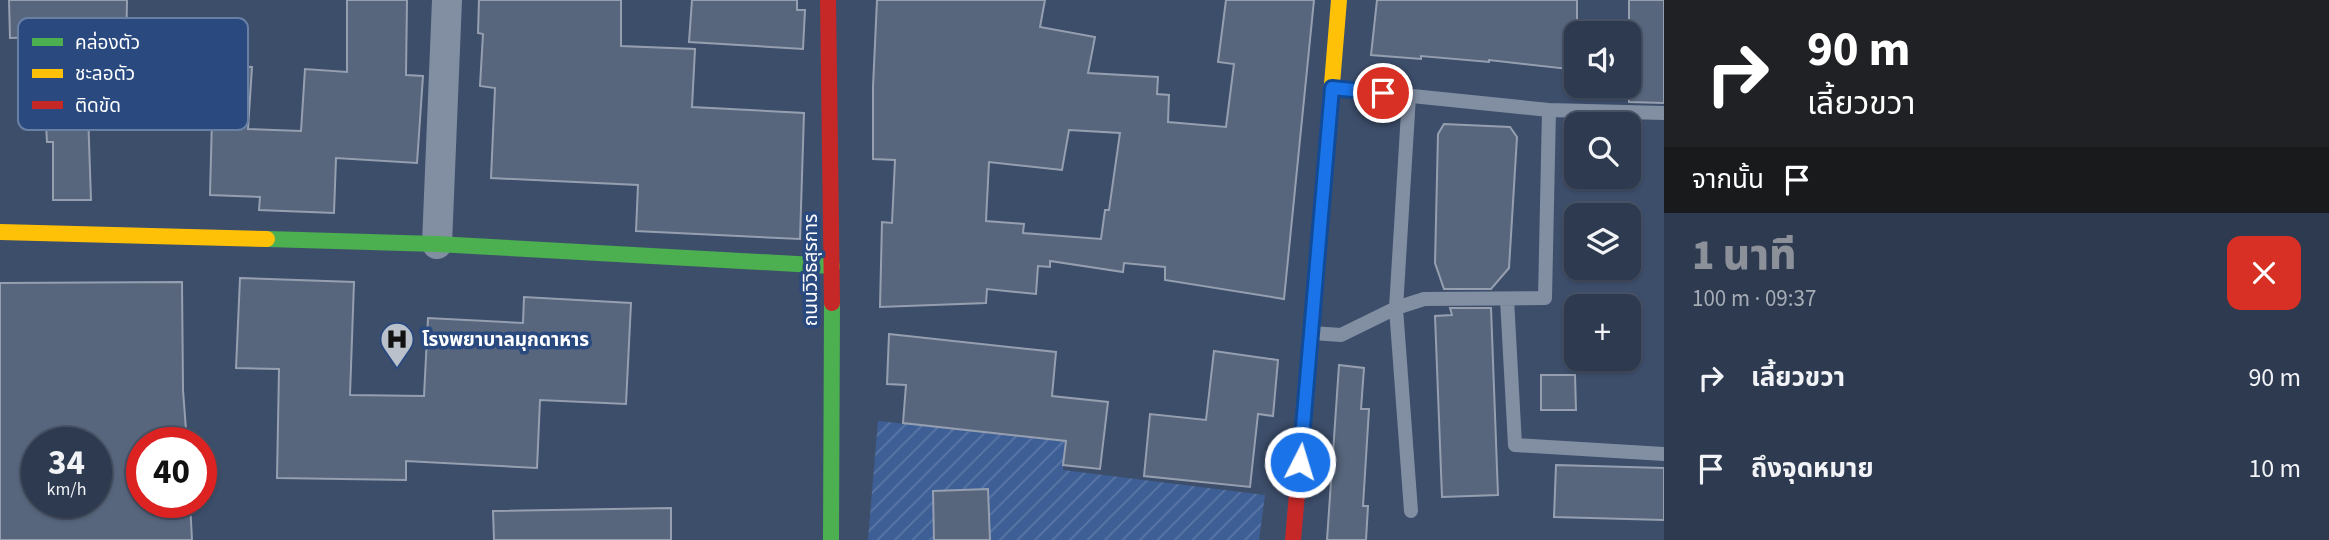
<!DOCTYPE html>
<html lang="th">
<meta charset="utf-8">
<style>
body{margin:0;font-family:"Source Sans 3","Noto Sans Thai",sans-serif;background:#364157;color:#f1f3f6;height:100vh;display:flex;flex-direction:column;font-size:26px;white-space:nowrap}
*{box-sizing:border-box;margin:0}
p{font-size:23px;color:#a7adb7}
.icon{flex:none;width:38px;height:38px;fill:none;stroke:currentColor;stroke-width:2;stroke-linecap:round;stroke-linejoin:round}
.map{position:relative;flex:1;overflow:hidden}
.panel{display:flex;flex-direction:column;background:#2e3a50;width:665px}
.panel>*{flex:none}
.top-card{background:#202124;color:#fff;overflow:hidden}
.buttons{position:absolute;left:1564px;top:21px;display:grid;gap:14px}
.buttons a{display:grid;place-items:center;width:77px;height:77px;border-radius:14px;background:#2e3a50;box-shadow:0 2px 5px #0004,0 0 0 2px #495467;font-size:35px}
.speed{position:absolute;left:21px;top:427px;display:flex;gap:14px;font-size:35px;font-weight:700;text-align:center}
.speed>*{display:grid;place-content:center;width:91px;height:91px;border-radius:50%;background:#2e3a50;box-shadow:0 2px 5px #0004,0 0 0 2px #495467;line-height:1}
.speed small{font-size:18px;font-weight:400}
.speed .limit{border:10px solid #d22;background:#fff;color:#111}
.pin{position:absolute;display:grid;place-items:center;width:60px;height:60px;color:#fff;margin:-30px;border:4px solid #fff;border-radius:50%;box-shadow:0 2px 7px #0007}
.me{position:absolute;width:77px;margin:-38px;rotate:5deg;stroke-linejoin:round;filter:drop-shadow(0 0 5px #0008)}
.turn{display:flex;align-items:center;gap:24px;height:147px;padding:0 28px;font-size:32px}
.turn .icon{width:91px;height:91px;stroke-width:2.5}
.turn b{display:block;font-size:49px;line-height:60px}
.then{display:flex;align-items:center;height:66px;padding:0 28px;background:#0003;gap:14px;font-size:26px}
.round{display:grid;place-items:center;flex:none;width:74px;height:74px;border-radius:14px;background:#364157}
.headline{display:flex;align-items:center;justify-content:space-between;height:119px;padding:0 28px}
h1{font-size:42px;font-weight:800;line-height:52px;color:#8c9099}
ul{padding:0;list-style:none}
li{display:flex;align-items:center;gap:21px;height:91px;padding:0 28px}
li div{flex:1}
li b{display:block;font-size:26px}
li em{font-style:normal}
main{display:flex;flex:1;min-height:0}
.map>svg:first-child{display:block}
.garden{fill:url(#garden-furrows)}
.building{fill:#57667d;stroke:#969fb0;stroke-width:2;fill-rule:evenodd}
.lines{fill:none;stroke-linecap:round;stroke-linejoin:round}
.lane{stroke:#828fa2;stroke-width:14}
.street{stroke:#828fa2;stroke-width:30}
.fast{stroke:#4caf50;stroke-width:16}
.slow{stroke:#ffc107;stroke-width:16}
.jam{stroke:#c62828;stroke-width:16}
.route-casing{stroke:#114b97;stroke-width:18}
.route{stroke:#1a73e8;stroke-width:12}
.labels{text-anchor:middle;stroke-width:7;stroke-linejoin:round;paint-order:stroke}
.street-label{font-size:19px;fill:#fff;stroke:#29497f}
.poi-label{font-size:19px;font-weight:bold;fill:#fff;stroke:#29497f;text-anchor:start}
.key{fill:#29497f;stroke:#6980a5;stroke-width:2}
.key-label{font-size:19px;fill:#fff}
</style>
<main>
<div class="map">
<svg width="1664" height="540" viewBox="0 0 1664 540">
<defs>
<pattern id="garden-furrows" width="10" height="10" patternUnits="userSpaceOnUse" patternTransform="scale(1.75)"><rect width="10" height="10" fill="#3e5f96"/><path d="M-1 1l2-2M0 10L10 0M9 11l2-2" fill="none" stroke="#5b77a6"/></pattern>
</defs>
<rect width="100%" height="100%" fill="#3d4e6b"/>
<!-- garden -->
<path class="garden" d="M878,421l188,20 -3,29 202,25 -6,45h-391z"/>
<!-- building -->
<path class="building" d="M9,0h118l-1,55 39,-3 1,26 -79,5 4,117h-38v-58h-6l-6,-105 -31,1z
M347,0h60l-1,75 17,1 -6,87 -81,-5 -2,55 -75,-3 1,-13 -50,-2 2,-77 -41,-2 3,-53 78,4 -4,62 53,2 4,-62 42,3z
M479,0h142v46l74,3 -3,58 112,6 -4,126 -164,-8 2,-46 -147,-7 4,-90 -15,-2 3,-52 -5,-1z
M692,0h105v10h8l-2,39 -114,-7z
M877,0h168l-5,27 55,10 -7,36 70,4 -1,17 12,1 -1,27 58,5 8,-63 -16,-2 8,-62h88l-30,299 -119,-19v-13l-41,-4 -1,9 -73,-11v6l-12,-1 -2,28 -49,-5 -1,14 -106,4 2,-85 10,1 3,-63 -22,-1v-72zM1069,130l51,3 -11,77h-4l-4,29 -78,-6 1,-9 -38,-3 3,-59 73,8z
M1377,0h200v70l-88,-10v2l-68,-6v3l-50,-4z
M1629,0h35v103l-35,-1z
M1444,124l66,3 7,10 -8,131 -18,21h-47l-9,-26 3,-129z
M240,278l114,4 -4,113 74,1 4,-78 95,5 1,-26 107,6 -5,101 -86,-4 -3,68 -131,-7v19l-129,-2 2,-109 -43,-1z
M182,282l1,108 4,53h-45v59h48l2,38h-192v-257zM37,443h59v59h-59z
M1450,308h41l7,187 -56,2 -7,-181 17,-1z
M889,334l167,18 -4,44 56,6 -8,67 -37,-4 3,-24 -163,-18 3,-38 -19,-1z
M1214,351l64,9 -5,56 -15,-2 -8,73 -106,-11 6,-62 56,6z
M1339,365l25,3 -3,41h8l-6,97h5l-2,34h-39z
M1541,375h34l1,35h-35z
M1556,465l108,3v52l-110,-3z
M988,489l2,51h-56l-1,-49z
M671,508v32h-177l-1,-29z"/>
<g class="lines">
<!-- lane -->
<path class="lane" d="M1334,88l215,22 115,3
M1409,96l-13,212 15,203
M1507,299l8,146 149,9
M1312,333l29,2 55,-27 28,-9 121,-1 4,-188"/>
<!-- street -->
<path class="street" d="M437,244l10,-244"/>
<!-- fast -->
<path class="fast" d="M267,239l170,5 395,22
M831,540l1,-237"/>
<!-- slow -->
<path class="slow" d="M1325,168l14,-168
M0,232l267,7"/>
<!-- jam -->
<path class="jam" d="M828,0l4,303
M1293,540l32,-372"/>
</g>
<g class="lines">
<defs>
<path id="route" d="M1300,462l32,-374 51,5"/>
</defs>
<!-- route casing -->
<use href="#route" class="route-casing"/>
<!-- route -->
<use href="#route" class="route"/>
</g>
<!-- icons -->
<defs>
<symbol id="hospital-pin" viewBox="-11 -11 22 30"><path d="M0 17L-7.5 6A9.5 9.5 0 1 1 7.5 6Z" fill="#bbc1cb" stroke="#29497f"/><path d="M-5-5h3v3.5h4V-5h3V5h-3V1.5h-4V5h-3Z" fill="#111"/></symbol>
</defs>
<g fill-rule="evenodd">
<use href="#hospital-pin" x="378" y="320" width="38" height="52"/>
</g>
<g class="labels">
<!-- street labels -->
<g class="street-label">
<text transform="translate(810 270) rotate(-90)" y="7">ถนนวิวิธสุรการ</text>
</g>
<!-- poi labels -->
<g class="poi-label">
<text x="422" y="346">โรงพยาบาลมุกดาหาร</text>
</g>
</g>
<!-- legend -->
<rect x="18" y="18" width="230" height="112" rx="10" class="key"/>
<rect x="32" y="38" width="31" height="8" fill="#4caf50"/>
<rect x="32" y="69" width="31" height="9" fill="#ffc107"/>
<rect x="32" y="101" width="31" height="8" fill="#c62828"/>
<g class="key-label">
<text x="75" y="49">คล่องตัว</text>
<text x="75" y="80">ชะลอตัว</text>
<text x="75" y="112">ติดขัด</text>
</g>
</svg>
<div class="buttons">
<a><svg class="icon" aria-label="sound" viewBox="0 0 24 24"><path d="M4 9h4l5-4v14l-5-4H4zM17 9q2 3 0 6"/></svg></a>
<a><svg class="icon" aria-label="search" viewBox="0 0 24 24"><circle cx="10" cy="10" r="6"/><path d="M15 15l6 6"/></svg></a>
<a><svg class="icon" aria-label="layers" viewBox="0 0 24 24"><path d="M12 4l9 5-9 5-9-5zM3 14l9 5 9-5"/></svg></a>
<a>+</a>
</div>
<div class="speed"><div>34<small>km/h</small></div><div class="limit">40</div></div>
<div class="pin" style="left:1383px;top:93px;background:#d93025"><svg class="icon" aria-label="arrive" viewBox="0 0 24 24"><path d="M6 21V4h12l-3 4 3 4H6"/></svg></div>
<svg class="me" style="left:1300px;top:462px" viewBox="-20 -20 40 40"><circle r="17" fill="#1a73e8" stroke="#fff" stroke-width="3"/><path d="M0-11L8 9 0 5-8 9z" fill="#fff"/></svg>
</div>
<section class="panel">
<div class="top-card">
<div class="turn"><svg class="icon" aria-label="right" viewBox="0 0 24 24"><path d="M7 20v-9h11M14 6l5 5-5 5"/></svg><div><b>90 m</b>เลี้ยวขวา</div></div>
<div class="then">จากนั้น<svg class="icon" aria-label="arrive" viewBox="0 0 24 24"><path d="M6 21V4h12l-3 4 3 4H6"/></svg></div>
</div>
<div class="headline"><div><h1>1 นาที</h1><p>100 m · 09:37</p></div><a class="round" style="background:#d93025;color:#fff"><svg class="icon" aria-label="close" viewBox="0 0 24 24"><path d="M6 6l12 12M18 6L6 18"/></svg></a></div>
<ul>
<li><svg class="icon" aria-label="right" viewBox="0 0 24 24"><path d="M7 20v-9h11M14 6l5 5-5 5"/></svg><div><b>เลี้ยวขวา</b></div><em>90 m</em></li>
<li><svg class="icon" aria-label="arrive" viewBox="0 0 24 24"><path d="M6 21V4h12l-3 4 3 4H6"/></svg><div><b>ถึงจุดหมาย</b></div><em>10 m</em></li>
</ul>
</section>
</main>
